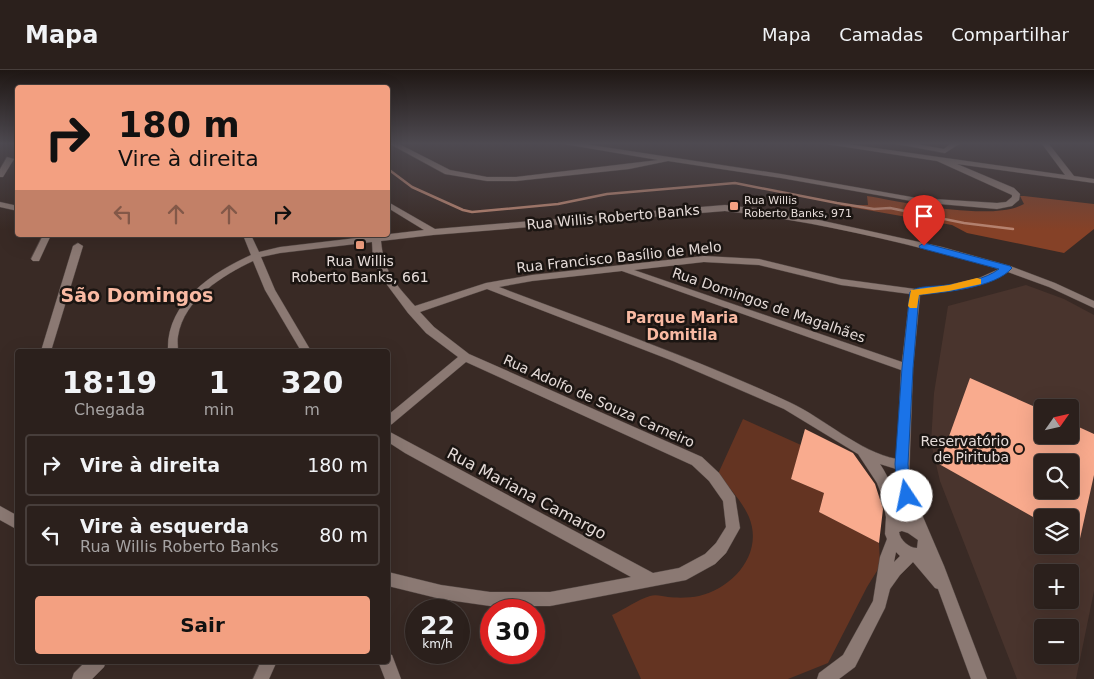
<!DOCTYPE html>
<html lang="pt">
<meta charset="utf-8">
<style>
body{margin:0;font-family:"DejaVu Sans",sans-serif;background:#332825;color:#f1f3f6;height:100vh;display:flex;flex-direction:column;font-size:19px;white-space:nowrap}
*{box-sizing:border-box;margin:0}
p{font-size:16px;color:#a6a3a3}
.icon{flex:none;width:28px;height:28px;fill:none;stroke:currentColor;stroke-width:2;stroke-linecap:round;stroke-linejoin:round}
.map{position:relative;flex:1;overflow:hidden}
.side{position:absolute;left:15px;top:279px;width:375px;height:315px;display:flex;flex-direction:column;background:#2b201c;border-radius:5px;box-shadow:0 5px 20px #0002,0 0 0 1px #473e3b}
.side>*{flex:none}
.top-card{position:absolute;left:15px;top:15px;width:375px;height:152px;border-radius:5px;box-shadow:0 5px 20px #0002,0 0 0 1px #473e3b;background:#f3a081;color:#111;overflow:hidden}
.needle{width:32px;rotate:56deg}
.tools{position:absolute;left:1034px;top:329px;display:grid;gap:10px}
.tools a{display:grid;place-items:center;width:45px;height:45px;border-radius:5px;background:#2b201c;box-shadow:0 5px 20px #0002,0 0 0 1px #473e3b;font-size:25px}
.speed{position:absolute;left:405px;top:529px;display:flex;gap:10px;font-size:25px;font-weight:700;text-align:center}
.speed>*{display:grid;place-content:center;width:65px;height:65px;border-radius:50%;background:#2b201c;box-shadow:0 5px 20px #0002,0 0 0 1px #473e3b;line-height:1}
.speed small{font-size:12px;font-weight:400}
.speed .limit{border:8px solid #d22;background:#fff;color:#111}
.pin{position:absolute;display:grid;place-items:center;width:42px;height:42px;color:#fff;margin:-51px -21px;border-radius:50% 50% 50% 0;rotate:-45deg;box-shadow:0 0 5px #0007}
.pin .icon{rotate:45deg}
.me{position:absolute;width:55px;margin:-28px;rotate:349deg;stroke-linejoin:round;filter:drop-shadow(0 0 4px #0008)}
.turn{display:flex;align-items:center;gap:18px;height:105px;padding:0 20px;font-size:22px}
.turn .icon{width:65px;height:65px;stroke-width:2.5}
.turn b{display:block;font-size:35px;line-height:42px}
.lanes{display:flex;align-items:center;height:48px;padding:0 20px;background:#0003;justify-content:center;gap:25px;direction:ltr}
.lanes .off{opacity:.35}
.eta{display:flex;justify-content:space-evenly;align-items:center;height:85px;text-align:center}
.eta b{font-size:30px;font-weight:700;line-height:35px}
.button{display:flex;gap:10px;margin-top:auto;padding:10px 20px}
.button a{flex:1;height:58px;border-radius:5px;background:#f3a081;color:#111;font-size:20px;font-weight:700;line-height:58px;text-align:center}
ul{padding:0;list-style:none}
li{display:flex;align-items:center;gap:15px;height:62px;margin:0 10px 8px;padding:0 10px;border:2px solid #473e3b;border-radius:5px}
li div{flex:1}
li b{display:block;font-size:19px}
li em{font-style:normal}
header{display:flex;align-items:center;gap:30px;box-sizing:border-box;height:70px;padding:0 25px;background:#2b201c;border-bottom:1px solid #473e3b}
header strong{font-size:24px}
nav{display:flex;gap:28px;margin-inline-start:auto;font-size:18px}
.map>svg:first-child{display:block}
.built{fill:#49342d;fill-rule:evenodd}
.green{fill:#643422}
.forest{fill:#854127}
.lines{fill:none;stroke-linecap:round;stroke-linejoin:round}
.stream{stroke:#b98470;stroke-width:2.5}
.building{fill:#f9ab8e;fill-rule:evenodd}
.minor-casing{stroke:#534743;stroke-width:1}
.minor{fill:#8b7973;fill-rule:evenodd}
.route{fill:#1a73e8;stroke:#114b97}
.slow{fill:#f59e0b}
.poi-dot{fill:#f3a081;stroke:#1b1512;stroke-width:2}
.labels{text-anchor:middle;stroke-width:5;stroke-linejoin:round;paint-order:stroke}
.far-poi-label{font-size:11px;fill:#e5dbd8;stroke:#1b1512;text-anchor:start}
.street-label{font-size:14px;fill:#e5dbd8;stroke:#1b1512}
.poi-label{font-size:14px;fill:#e5dbd8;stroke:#1b1512}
.neighbourhood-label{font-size:15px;font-weight:bold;fill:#f9baa3;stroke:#1b1512}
.near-street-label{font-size:16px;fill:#e5dbd8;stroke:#1b1512}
.district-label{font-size:19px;font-weight:bold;fill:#f9baa3;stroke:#1b1512}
</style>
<header>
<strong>Mapa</strong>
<nav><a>Mapa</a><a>Camadas</a><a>Compartilhar</a></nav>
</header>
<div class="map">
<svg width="1094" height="609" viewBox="0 0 1094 609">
<rect width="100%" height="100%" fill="#392a25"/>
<!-- built -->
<path class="built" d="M1026,215l38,14 30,16v276l-18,88h-59l-77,-198 -9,-38 3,-50 14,-87zM1042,338h28v27h-28zM1042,392h28v28h-28zM1042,448h28v27h-28zM1042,502h28v28h-28zM1042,558h28v27h-28z"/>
<!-- green -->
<path class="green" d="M743,349l58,26 -10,34 33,14 -5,19 60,31 1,23 -13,21 -39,76 -40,16h-147l-29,-64c13,-6 25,-15 38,-19 5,-2 13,0 18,1 9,1 22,1 31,-1 34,-8 65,-42 50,-79 -7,-16 -20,-29 -31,-43z"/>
<!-- forest -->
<path class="forest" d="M867,126c36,6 125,26 157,8l-4,-8h4l70,8v25l-30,24 -97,-20 -15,-8 -113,-20h29z"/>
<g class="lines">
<!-- stream -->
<path class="stream" d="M388,99l24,18 51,23 9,2 86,-8 49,-10 128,-11 102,20 37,6 16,-1 74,15 49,6"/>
</g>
<!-- building -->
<path class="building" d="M970,308l72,32v25h28v-12l24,11v41l-15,68 -9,-5v-20h-28v4l-103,-58zM1042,392h28v28h-28z
M805,359l48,24 22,31 8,25 -4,34 -60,-31 5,-19 -33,-14z"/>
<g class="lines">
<defs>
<path id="minor" d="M390,74h9l51,26 37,7h29l142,-17 -94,-16h20l197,30 136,24 80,5 9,-1 6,-5v-2l-75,-34 -111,-17h21l218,31 -23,-31h7l25,32 20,3v4l-137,-19 57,24 6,6 -1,6 -7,6 -15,3 -80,-7 -136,-24 -113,-17 -39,8 -113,12h-29l-42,-7z
M897,74h19l28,5 6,-5h9l-14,9z
M7,87l7,2 -11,18h-3v-8z
M0,132l18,4v5l-18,-4z
M388,132l47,27 290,-24 53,6 164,36 68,19 45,17 39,18v7l-45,-21 -41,-15c-24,17 -60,19 -88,23l-7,73 -4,110 5,18 30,70 43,113h-16l-33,-90 -3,-1 -22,-26 -13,13 -10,14 -5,19 -30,59 -16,12h-22l2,-6 24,-18 30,-54 7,-44 7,-18 -2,-5 1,-17 -4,-21 -5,-13 -19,-29 -74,-45 -111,-48 -186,-72 -67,23 14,15 35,27 233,103 17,16 16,23 5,32 -14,25 -11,11 -29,16 -136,26h-60l-49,-7 -53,-13v-14l53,13 49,7h60l81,-15 -226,-124 -17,-11v-11l265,142 26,-5 26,-14 11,-11 10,-16 -3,-26 -14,-20 -17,-16 -226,-103 -74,62 -4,2v-11l70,-58 -32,-24 -18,-20 -26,-35 -9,-19 -1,-17 -92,11 -19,4 14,33 36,61h-10l-36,-61 -12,-29c-30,14 -69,38 -75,75 -1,5 0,10 0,15h-10c-2,-48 43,-78 83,-96l-8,-20h8l8,17 21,-5 144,-17 -36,-22zM725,141c93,10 185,33 274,58l-20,9 -30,7 -34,4 -74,-10 -82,-20 -55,-3 -172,19 -46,8 -71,23c-20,-23 -31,-33 -34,-65l52,-6zM704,192l55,3 82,20 69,9 -8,68 -268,-92zM622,201l279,99 -4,89c-38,-7 -73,-41 -108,-57 -94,-44 -193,-78 -290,-115l33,-6zM880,394l16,5c-1,18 8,35 14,52l-10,-1c-2,-21 -9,-39 -20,-56zM902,461l6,2 10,7 -1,8c-8,0 -17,-8 -18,-16zM896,482l4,4 -6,6z
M43,165h8l-12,26h-6l-2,-2z
M78,173l5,3 -32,105h-10l32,-105z
M0,436l18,10v14l-18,-10z
M388,584l4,1 9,24h-16l-7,-18h10z
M86,591h20l-2,6 -12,12h-20l2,-6z
M261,591h16l-8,18h-16z"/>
</defs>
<!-- minor casing -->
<use href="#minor" class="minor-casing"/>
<!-- minor -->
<use href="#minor" class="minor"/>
</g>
<!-- sky -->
<linearGradient id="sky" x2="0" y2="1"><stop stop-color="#1f1714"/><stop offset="0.46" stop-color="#4e4a51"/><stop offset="1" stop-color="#4e4a51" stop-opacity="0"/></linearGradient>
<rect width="1094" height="160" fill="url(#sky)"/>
<!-- route -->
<path class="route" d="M924,173l86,23 2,2c-17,20 -67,24 -93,27l-6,73 -5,96 1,14 4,18 -1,4 -5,1 -5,-1c-5,-11 -6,-23 -7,-36l7,-96 8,-76c7,-7 27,-5 37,-7 17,-2 39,-6 52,-16l-79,-21 -1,-2z"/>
<!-- slow -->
<path class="slow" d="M977,208l4,1v5l-32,7 -30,4 -2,13h-7l-2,-2 3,-16 38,-5z"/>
<!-- markers -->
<g class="poi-dot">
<rect x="729" y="131" width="10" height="10" rx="2.5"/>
<rect x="355" y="170" width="10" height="10" rx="2.5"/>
<circle cx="1019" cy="379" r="5"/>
</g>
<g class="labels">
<!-- far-poi labels -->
<g class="far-poi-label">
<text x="744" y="134">Rua Willis<tspan x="744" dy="13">Roberto Banks, 971</tspan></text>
</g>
<!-- street labels -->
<g class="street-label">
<text transform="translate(613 147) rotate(-5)" y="5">Rua Willis Roberto Banks</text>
<text transform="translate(619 187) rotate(-6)" y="5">Rua Francisco Basílio de Melo</text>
<text transform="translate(769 235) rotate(19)" y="5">Rua Domingos de Magalhães</text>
<text transform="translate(599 331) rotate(24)" y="5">Rua Adolfo de Souza Carneiro</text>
</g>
<!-- poi labels -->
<g class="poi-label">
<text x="360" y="196">Rua Willis<tspan x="360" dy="16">Roberto Banks, 661</tspan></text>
<text x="1009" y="376" text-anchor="end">Reservatório<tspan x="1009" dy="16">de Pirituba</tspan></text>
</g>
<!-- neighbourhood labels -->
<g class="neighbourhood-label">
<text x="682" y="253">Parque Maria<tspan x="682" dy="17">Domitila</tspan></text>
</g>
<!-- near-street labels -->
<g class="near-street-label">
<text transform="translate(527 423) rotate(28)" y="6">Rua Mariana Camargo</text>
</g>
<!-- district labels -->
<g class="district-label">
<text x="137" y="232">São Domingos</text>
</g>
</g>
</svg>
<div class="tools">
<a><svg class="needle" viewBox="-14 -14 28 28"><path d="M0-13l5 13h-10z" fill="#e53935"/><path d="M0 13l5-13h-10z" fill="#a6a3a3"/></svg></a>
<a><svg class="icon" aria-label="search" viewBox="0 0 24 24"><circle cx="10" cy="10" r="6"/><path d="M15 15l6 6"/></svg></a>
<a><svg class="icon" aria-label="layers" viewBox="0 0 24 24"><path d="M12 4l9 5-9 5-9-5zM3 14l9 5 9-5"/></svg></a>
<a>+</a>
<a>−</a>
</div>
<div class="speed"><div>22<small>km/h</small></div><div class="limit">30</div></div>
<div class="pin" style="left:924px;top:176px;background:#d93025"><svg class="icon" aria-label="arrive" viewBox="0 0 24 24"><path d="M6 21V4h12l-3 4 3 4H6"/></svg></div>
<svg class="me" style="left:907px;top:426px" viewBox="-20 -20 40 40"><circle r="19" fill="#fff"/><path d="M0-13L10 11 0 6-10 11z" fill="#1a73e8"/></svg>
<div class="top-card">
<div class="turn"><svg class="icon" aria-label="right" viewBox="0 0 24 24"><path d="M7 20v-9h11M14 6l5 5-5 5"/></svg><div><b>180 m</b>Vire à direita</div></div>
<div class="lanes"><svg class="icon off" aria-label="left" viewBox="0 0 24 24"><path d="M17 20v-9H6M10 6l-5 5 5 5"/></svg><svg class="icon off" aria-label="ahead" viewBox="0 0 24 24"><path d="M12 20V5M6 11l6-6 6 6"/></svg><svg class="icon off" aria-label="ahead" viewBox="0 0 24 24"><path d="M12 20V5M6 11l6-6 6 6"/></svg><svg class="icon" aria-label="right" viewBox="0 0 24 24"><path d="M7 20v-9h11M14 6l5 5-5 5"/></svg></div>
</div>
<section class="side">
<div class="eta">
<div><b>18:19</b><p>Chegada</p></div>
<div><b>1</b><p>min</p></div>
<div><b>320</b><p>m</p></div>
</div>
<ul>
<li><svg class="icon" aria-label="right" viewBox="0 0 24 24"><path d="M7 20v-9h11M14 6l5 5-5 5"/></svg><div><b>Vire à direita</b></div><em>180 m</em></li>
<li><svg class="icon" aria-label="left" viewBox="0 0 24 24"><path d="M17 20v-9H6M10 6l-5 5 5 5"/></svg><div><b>Vire à esquerda</b><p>Rua Willis Roberto Banks</p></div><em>80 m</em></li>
</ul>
<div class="button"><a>Sair</a></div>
</section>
</div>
